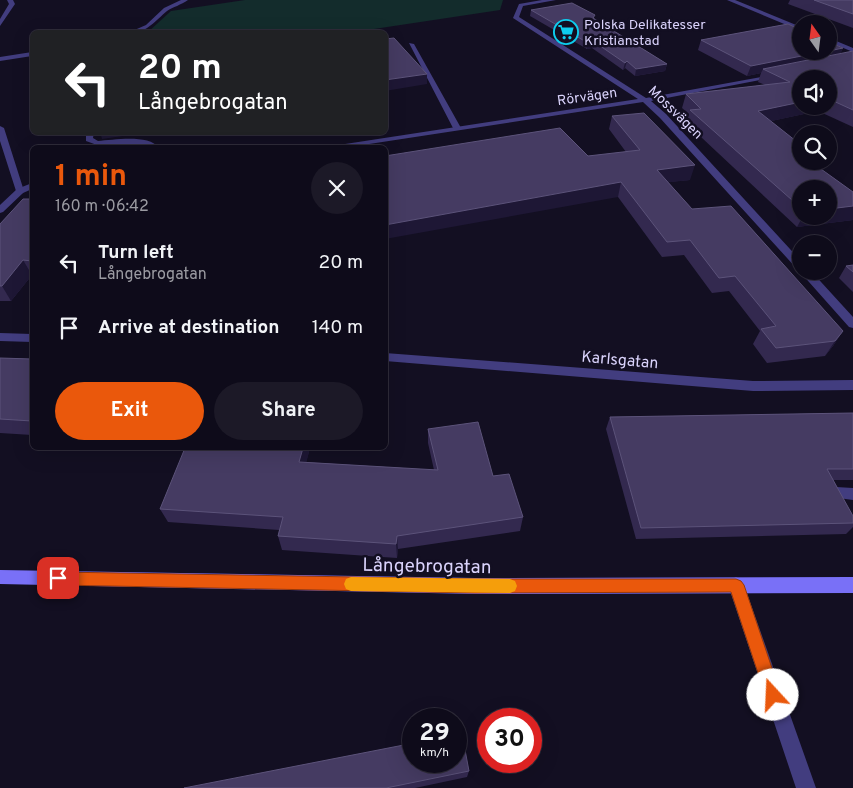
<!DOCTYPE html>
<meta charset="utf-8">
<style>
body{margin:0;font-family:Overpass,sans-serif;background:#1c1927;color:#f1f3f6;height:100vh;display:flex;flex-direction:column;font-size:19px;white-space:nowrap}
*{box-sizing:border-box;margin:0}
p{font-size:16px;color:#9b9ba2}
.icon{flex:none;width:28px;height:28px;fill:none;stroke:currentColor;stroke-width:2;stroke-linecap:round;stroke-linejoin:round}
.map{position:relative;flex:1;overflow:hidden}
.side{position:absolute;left:30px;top:145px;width:358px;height:305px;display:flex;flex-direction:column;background:#0e0b1a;border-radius:8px;box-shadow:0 5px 20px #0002,0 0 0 1px #2e2b39}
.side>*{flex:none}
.hud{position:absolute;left:30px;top:30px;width:358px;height:105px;border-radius:8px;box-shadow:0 5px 20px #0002,0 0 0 1px #2e2b39;background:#202124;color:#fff;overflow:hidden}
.needle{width:32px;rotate:346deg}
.buttons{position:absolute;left:792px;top:15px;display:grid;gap:10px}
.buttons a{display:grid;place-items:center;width:45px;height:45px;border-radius:50%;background:#0e0b1a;box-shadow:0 5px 20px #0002,0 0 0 1px #2e2b39;font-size:25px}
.speed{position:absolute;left:402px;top:708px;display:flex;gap:10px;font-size:25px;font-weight:700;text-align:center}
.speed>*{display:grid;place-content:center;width:65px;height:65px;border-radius:50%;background:#0e0b1a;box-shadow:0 5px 20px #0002,0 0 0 1px #2e2b39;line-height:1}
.speed small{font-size:12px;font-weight:400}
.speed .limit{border:8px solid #d22;background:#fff;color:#111}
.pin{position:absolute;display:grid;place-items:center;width:42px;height:42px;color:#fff;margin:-21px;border-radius:10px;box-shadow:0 2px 8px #0006}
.me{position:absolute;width:55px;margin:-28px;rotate:340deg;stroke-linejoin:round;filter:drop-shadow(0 0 4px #0008)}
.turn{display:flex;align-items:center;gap:18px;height:105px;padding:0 25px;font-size:22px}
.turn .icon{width:65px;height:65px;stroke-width:2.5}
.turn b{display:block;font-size:35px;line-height:42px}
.round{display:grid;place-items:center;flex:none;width:52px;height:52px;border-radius:26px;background:#1c1927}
.summary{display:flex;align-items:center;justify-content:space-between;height:85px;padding:0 25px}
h1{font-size:30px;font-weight:700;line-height:38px;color:#ea580c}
.primary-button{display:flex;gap:10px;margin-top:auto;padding:10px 25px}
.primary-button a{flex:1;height:58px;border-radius:30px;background:#ea580c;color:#fff;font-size:20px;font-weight:700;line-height:58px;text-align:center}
.primary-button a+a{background:#1c1927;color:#f1f3f6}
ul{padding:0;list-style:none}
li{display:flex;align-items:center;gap:15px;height:65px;padding:0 25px}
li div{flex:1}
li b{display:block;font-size:19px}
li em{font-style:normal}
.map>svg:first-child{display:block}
.green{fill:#132c2c}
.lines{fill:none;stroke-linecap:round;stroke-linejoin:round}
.service{fill:#423d7f;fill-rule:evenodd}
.minor{fill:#423d7f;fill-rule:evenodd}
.secondary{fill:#7970f7;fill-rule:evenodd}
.wall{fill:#33294f;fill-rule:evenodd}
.shaded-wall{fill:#1e1735}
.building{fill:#453b62;stroke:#5c537a}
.route{fill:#ea580c;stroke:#983908}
.slow{fill:#f59e0b}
.labels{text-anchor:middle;stroke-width:5;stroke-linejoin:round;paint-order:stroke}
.far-poi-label{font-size:14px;fill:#dad3fc;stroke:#130f22;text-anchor:start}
.far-street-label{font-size:14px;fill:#dad3fc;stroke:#130f22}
.street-label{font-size:16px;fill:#dad3fc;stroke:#130f22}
.near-street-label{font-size:19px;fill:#dad3fc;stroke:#130f22}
</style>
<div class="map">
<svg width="853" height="788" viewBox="0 0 853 788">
<rect width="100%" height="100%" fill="#130f22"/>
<!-- green -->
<path class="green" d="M245,0h258l-3,10 -146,22h-206l23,-21z"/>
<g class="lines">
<!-- service -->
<path class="service" d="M7,0h6l2,4 -15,22v-7l9,-15z
M181,0h7c-7,5 -15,7 -21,11 -12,10 -21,23 -37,21l16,-7 18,-17z
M409,43l5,1 47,84 -1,2 -7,-2z
M32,52v4l-32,5v-4z
M0,126l4,2 20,63 -1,2 -3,1 -4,-3 -16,-50z
M86,132h8l-1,6 5,3c16,-1 51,-7 61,7h-9l-5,-4 -48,1 -11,-4z
M836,487l17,1v12l-22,-3 -2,-4 2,-4z"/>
<!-- minor -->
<path class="minor" d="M542,0h14l-33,6 -4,11 127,81 131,-24v2l-2,1 -124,24 15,13 135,147v10h10l42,46v11l-4,-1 -48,-54v-3l-4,-1 -137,-151 -17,-16 -300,46h-24l319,-49 -125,-81 6,-14z
M727,0h8l66,27v4z
M829,38l24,10v4l-24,-10z
M32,183v6l-9,4 -20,19 -3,1v-8l17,-16z
M0,333l32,1v8l-32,-1z
M385,353l368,28 100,-1v10l-100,1 -368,-30z
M736,577l6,3 2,5 72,203h-20l-68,-203 2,-5z"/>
<!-- secondary -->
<path class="secondary" d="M0,570l475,8 378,-1v16l-378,1 -475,-10z"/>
</g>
<!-- wall -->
<path class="wall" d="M790,0h63v28l-65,-24z
M531,10l63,9 73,45 -2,7 -30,5 -10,-8 -2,2 -31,-22 -5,1 -57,-33z
M788,24l13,6v21h28v-9l14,6 -3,6 13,-3v76l-35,-16 -47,10 30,24v16h22l1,2 -3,6 32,23v28l-56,7 -111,-104 3,-9 -7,-6 4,-14 79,-9 -7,-3 3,-9 -14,3 -49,-26 3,-10zM801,79h28v27h-28zM801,189h28v27h-28z
M612,116l78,64 -22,2 24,27 151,122 -10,15 -8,10 -58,7 -14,-19 7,-13 -31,-40 -17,2 -28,-38 -22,2 -74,-101 38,-4 -17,-23z
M32,199v76l-21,26h-11v-77z
M853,265v27l-14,-14 7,-12z
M0,358l32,1v76l-32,-2z
M853,413v67h-20l20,43v4l-7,7 -210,5 -30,-110 4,-12z
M428,429l65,47 30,41 -3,14 -122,18 -1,9 -115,-8 -4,-14 1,-6 -111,-8 -8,-13 150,-61 -4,14 128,8 -6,-27z
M469,771l-2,6 -52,11h-231z"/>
<!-- shaded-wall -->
<path class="shaded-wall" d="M593,41l-1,7 -5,1 1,-6z
M843,48l-5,10 -75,11 -2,4 -14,3 4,-10z
M627,61l-2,7 -2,2 2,-7z
M667,64l-2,7 -30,5 1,-7z
M427,74v10l-42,7v-11z
M801,102v4h19l-2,5 -65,14 5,-14z
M100,132h51l-49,7z
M824,163l-7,14 -3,-13z
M695,165l-5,15 -37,4 4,-14z
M621,182l-3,15 -233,42v-14z
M853,206v14l-56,7 6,-11h26v-7z
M23,260l9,15 -21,26 -9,-15z
M843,331l-10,15 -8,10 10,-15z
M303,448h7l-7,28 -4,-14z
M397,536l1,13 -1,9 -1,-14z"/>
<!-- building -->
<path class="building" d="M814,0h39v14z
M572,3l23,12 -2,3 74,46 -31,5 -9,-8 -2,2 -32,-22 -5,2 -57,-33z
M788,24l13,6v21h26l-76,15 -50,-26z
M394,38l33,36 -42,6v-41z
M829,42l14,6 -14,3z
M853,51v59l-24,-11v-20h-28v23l-43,9 43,34v16h22l1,2 -10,1 39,28v14l-24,3v-20h-28v19l-111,-98 11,-1 -15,-15 104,-12 -27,-13z
M644,113l51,52 -38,5 35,39 39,-3 112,125 -8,10 -59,7 -15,-19 15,-3 -41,-50 -16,2 -29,-38 -23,2 -46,-60 -236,43v-69l175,-28 28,28 52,-6 -28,-34z
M23,199h9v62l-9,-1 -21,26h-2v-62z
M853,265v7l-7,-6z
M0,358l32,1v62l-32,-2z
M853,413v56h-26l26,47v7l-212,5 -31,-111z
M478,422l15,54 16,-2 14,43 -126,19 -1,8 -118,-8 5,-19 -123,-8 25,-61h118l-4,14 139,8 -10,-41z
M462,734l7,37 -83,17h-202l230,-45v18h42v-26z"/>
<!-- route -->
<path class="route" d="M58,572l417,7h261l5,2 3,4 37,110 -2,5 -6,3 -6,-3 -36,-108 -256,1 -417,-8 -5,-2 -2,-5 2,-5z"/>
<!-- slow -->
<path class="slow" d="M351,577l159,2 5,2 2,5 -2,5 -5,2 -159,-2 -5,-2 -2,-5 2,-5z"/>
<!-- icons -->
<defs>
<symbol id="supermarket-ring" viewBox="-11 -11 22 22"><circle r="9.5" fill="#130f22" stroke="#0ecdee" stroke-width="1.5"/><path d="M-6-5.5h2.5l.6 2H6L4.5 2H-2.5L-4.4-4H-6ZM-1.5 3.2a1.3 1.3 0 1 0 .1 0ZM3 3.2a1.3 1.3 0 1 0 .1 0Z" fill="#0ecdee"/></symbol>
</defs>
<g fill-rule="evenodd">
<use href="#supermarket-ring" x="552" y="18" width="28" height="28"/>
</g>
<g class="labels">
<!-- far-poi labels -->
<g class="far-poi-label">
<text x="584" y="29">Polska Delikatesser<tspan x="584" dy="16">Kristianstad</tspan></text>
</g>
<!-- far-street labels -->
<g class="far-street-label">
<text transform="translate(587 96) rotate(-8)" y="5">Rörvägen</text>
<text transform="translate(676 112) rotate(44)" y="5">Mossvägen</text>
</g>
<!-- street labels -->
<g class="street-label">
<text transform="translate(620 359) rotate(5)" y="6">Karlsgatan</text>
</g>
<!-- near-street labels -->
<g class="near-street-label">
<text transform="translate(427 565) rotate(1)" y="7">Långebrogatan</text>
</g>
</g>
</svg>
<div class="buttons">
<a><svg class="needle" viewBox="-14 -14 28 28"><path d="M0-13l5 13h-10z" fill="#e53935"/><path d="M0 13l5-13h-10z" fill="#9b9ba2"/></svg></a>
<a><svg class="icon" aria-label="sound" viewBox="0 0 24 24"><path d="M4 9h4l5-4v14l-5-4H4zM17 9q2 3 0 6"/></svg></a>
<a><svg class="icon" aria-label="search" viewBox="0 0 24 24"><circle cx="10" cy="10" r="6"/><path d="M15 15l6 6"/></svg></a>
<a>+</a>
<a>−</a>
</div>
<div class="speed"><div>29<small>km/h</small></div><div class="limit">30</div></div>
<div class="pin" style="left:58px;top:578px;background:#d93025"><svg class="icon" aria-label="arrive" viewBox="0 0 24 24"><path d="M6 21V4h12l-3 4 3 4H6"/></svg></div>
<svg class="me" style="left:773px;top:695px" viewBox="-20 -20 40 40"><circle r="19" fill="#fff"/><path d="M0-13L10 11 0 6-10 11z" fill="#ea580c"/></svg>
<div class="hud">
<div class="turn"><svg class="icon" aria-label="left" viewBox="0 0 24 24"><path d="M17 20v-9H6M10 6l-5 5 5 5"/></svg><div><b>20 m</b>Långebrogatan</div></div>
</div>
<section class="side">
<div class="summary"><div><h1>1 min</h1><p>160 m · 06:42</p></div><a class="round"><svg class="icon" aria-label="close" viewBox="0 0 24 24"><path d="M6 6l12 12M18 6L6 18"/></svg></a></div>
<ul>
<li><svg class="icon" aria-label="left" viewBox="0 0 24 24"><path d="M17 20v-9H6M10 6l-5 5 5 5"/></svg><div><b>Turn left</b><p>Långebrogatan</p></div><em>20 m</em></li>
<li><svg class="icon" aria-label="arrive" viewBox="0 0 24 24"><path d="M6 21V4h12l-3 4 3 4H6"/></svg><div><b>Arrive at destination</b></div><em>140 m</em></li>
</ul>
<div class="primary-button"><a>Exit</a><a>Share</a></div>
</section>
</div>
